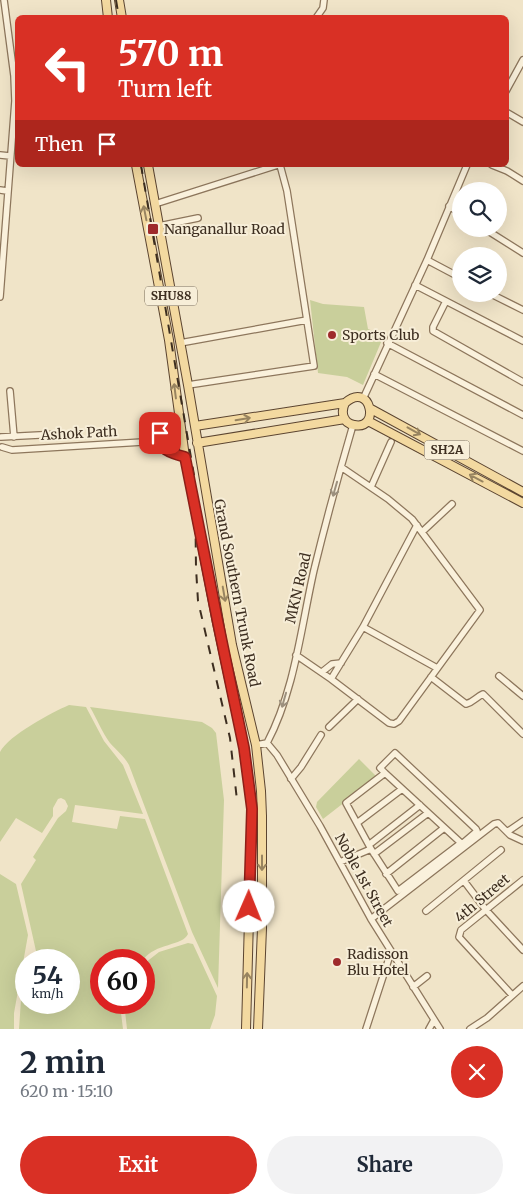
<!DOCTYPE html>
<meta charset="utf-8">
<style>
body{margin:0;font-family:Merriweather,serif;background:#f2f2f3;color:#1f2937;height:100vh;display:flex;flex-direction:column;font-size:19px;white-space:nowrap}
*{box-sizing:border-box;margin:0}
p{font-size:16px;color:#747a83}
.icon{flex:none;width:28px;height:28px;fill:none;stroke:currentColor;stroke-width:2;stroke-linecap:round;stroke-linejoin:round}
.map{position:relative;height:1029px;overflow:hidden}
.sheet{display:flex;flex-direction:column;background:#fff;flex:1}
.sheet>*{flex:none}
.banner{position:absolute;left:15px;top:15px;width:494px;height:152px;border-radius:8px;box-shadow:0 5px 20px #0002;background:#d93025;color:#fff;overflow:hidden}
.fabs{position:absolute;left:452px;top:182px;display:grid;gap:10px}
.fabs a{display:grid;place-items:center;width:55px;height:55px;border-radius:50%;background:#fff;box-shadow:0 5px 20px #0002;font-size:25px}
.speed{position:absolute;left:15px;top:949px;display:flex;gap:10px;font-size:25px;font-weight:700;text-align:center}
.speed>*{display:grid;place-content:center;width:65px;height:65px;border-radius:50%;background:#fff;box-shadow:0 5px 20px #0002;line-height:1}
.speed small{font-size:12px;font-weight:400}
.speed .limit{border:8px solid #d22;background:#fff;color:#111}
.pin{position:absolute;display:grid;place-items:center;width:42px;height:42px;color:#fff;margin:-21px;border-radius:10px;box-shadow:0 2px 8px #0006}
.me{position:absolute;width:55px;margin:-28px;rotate:1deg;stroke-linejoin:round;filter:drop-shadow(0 0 4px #0008)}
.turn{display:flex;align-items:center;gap:18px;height:105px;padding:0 20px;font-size:22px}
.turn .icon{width:65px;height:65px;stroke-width:2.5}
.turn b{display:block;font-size:35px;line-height:42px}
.then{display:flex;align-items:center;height:48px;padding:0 20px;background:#0003;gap:10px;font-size:19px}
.round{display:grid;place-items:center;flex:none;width:52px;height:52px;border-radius:26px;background:#f2f2f3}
.headline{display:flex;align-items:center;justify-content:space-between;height:85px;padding:0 20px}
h1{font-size:30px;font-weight:700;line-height:38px}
.primary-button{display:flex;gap:10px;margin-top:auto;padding:10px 20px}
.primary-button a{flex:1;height:58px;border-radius:30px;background:#d93025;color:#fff;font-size:20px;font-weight:700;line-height:58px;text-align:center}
.primary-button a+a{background:#f2f2f3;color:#1f2937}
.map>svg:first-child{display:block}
.green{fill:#c9cf9b}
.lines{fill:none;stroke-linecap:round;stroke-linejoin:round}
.minor-casing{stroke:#8d765c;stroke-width:8}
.major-casing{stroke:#5b4430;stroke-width:10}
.minor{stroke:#faf1dc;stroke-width:5.5}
.major{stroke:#f3d9a0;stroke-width:8}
.rail{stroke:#3d2e20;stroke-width:2;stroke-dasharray:9 9;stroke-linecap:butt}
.oneway{stroke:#988460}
.oneway2{stroke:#9c907e}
.route-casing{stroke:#8d1f18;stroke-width:12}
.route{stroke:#d93025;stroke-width:9}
.poi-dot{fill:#9e2a2b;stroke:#f7eed8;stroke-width:2}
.labels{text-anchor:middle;stroke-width:4;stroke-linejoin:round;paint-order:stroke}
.shield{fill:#f7eed8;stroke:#756857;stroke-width:1}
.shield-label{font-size:12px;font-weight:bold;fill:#3d2e20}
.poi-label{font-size:14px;fill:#3d2e20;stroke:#f7eed8;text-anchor:start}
.street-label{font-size:14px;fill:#3d2e20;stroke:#f7eed8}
</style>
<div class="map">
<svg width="523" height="1029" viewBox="0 0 523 1029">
<rect width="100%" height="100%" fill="#f0e4c8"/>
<!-- green -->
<path class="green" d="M310,300l13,4 41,3 4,22 16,6 -21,50 -16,-8 -29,-4z
M69,705l17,2 18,34 19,24 20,49 -68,-9 -3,17 45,7 3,-13 25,3 43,115c-5,12 -33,9 -45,26h-42v42l22,1 -2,10 2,16h-104l2,-29 5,-30v32h43v-42h-31l-17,-76 15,-24 -3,-3 25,-39 8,-7 2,-5 -3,-6 -4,-2 -3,1 -5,9v8l-11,17 -26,-15 -16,24v-90c9,-17 51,-39 69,-47z
M90,707l112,15 10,6 4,5 8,67 -6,188 -26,-56 -63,-167c-5,-9 -12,-14 -19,-22 -8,-11 -13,-24 -20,-36z
M359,759l18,18 -54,42 -7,-12 1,-5z
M0,874l16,10 12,51 -14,78v16h-14z
M188,943l5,1 24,52 -2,19 -5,14h-83l-2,-18 2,-8 17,-1 1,-39 14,-11z"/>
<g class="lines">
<defs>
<path id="minor" d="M316,18l7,-10 1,-8
M506,91l17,-31
M506,112l17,10
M0,155l10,1
M492,165l15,6 16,10
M0,190l7,1
M155,204l123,-39
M449,206l12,8
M159,226l39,-8
M485,229l38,24
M427,260l34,18
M415,285l108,56
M491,294l32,16
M0,297l15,-196 -1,-25 -10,-76
M446,301l-13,26v4l90,51
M180,343l127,-23
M387,343l136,72
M374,374l149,77
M188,385l126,-19 -27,-175 -7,-26
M10,391l4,46
M363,399l64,-139 40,-95
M179,419c-33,12 -23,31 6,38
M1,437l58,-3
M2,447l10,3 147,-9
M371,487l20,-45
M422,532l30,-28
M363,627l74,41
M296,655l35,24 58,44 5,1 5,-3 81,-111 -68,-91 -24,-20 -47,-32
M322,672l10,-8 9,-1
M499,676l24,20
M431,677l35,27c8,-2 10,-7 17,-10l40,40
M331,679l32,-52 54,-102
M329,727l29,-28
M267,743l10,12 43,71 51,93 69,110
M256,745l11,-2c28,-53 34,-116 47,-173 12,-49 25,-97 39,-145
M385,773l-5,-5 15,-15 81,76 1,2 -14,12
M291,779l10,-12 20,-32
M357,823l45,-34
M507,832l16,-11
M370,844l50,-39
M374,854l54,-41
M340,862l31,-13 27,42 63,-48 -76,-70 -39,30 25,46
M386,874l58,-46
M464,881l22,29 37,40
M426,911l75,-61
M371,919l123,-95 4,-1 12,12 13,6
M413,987l14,-11
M512,995l-53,-58 2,-7 62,-50
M366,1029l25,-77
M429,1029l5,-9
M470,1029l17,-11 36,-32"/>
<path id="major" d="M106,0l2,18
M119,0l3,18
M136,165l33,175 16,117 32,166 27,125 8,61 -6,220
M148,165l40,220 44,260 24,100 5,46 1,25v112l-4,101
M371,409l152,83
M368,421l155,82
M195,426l150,-23c26,-23 36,28 9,22 -12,-2 -13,-14 -9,-22
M197,443l148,-24"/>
</defs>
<!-- minor casing -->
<use href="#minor" class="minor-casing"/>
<!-- major casing -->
<use href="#major" class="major-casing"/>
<!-- minor -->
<use href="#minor" class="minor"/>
<!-- major -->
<use href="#major" class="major"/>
<!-- rail -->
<path class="rail" d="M116,0l3,18
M141,165l54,316 1,87 2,33 32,137 7,62"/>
</g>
<!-- one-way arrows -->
<defs><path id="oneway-shaft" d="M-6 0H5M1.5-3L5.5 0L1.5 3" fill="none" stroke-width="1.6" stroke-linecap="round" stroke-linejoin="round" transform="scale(1.25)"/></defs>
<g class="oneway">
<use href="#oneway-shaft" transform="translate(145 213) rotate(-101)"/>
<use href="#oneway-shaft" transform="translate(175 391) rotate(-97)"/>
<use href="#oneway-shaft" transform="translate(243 419) rotate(-9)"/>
<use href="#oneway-shaft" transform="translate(414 431) rotate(29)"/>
<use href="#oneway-shaft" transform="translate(476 478) rotate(-152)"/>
<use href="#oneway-shaft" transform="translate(224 594) rotate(80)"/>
<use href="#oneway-shaft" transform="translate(262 863) rotate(90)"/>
<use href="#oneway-shaft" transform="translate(247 980) rotate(-89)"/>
</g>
<g class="oneway2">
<use href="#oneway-shaft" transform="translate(335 489) rotate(106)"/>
<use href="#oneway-shaft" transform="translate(284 700) rotate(106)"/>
</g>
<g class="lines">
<defs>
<path id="route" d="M160,433c-6,16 14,21 25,24l33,166 26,125 8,61 -3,98"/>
</defs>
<!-- route casing -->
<use href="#route" class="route-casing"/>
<!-- route -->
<use href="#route" class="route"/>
</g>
<!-- markers -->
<g class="poi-dot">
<rect x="147" y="223" width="12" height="12" rx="2.5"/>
<circle cx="332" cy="335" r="5"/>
<circle cx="337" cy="962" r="5"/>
</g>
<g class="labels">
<!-- shield labels -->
<g class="shield">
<rect x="145" y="286.5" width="52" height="19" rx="4"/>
<rect x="424.5" y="440.5" width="45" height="19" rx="4"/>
</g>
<g class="shield-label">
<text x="171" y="300">SHU88</text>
<text x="447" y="454">SH2A</text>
</g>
<!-- poi labels -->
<g class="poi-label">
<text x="164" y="234">Nanganallur Road</text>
<text x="342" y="340">Sports Club</text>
<text x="347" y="959">Radisson<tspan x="347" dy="16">Blu Hotel</tspan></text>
</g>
<!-- street labels -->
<g class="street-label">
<text transform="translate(79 433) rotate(-3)" y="5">Ashok Path</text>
<text transform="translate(298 588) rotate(-77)" y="5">MKN Road</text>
<text transform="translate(237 593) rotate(79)" y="5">Grand Southern Trunk Road</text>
<text transform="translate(364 880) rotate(61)" y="5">Noble 1st Street</text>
<text transform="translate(482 898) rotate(-40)" y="5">4th Street</text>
</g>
</g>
</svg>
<div class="fabs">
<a><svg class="icon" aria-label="search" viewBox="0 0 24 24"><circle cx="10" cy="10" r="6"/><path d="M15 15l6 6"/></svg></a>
<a><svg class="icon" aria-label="layers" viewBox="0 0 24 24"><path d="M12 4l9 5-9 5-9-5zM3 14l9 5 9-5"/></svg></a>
</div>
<div class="speed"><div>54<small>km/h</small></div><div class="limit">60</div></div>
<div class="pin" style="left:160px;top:433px;background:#d93025"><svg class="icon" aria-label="arrive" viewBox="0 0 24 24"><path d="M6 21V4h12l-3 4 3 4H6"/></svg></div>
<svg class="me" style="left:249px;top:907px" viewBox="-20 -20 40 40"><circle r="19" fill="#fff"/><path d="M0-13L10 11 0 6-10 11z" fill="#d93025"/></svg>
<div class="banner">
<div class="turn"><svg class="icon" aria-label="left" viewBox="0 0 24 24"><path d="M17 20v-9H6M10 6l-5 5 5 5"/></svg><div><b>570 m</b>Turn left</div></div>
<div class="then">Then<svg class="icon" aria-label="arrive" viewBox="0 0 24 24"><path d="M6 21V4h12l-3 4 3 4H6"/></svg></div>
</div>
</div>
<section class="sheet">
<div class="headline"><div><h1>2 min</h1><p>620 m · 15:10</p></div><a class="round" style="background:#d93025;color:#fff"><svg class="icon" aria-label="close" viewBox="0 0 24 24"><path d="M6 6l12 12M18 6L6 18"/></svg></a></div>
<div class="primary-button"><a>Exit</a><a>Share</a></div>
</section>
